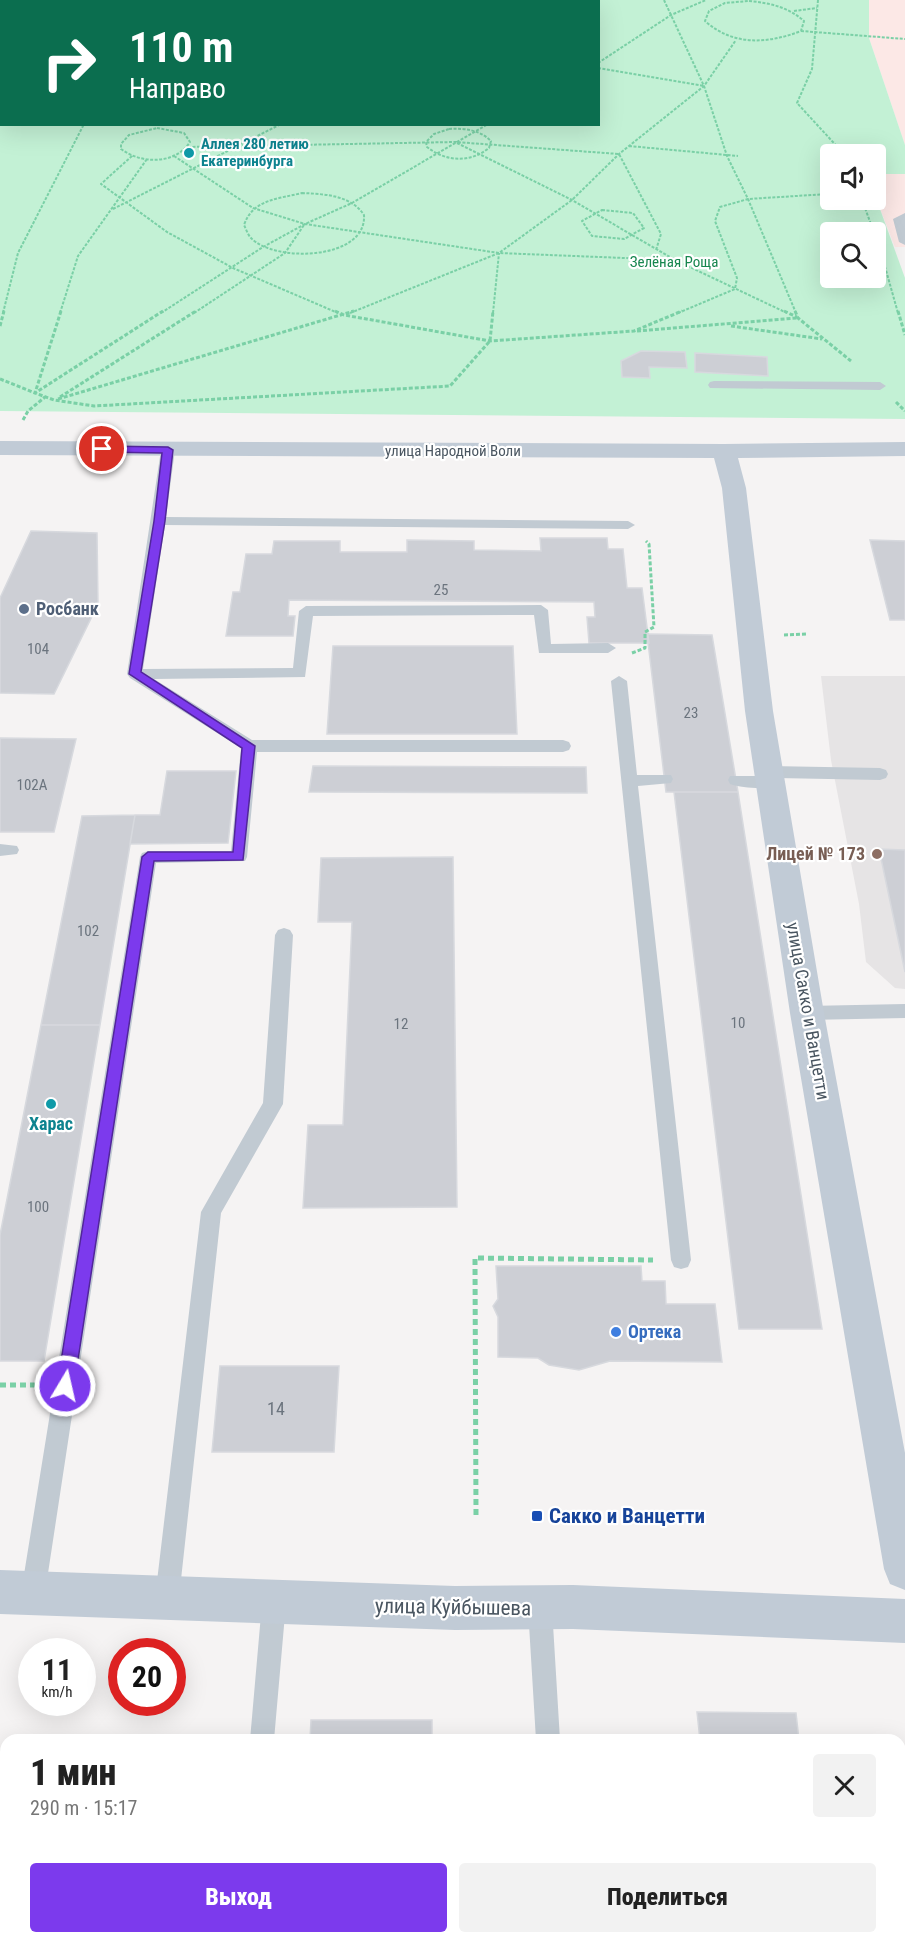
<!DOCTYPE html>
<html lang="ru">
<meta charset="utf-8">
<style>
body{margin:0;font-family:"Roboto Condensed",sans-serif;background:#f2f2f2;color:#222;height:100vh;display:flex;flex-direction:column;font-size:22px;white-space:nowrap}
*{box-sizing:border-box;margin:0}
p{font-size:20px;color:#767676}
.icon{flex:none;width:33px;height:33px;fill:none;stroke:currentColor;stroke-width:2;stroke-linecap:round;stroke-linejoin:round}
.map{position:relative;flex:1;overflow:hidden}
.side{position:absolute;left:0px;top:1734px;width:906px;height:210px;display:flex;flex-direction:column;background:#fff;border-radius:18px 18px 0 0;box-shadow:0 6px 24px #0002}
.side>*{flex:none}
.banner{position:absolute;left:0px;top:0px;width:600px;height:126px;box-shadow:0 6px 24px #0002;background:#0b6e4f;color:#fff;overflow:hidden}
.buttons{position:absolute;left:820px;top:144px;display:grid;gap:12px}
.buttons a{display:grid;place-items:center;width:66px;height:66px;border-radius:6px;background:#fff;box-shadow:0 6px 24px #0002;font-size:30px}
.speed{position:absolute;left:18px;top:1638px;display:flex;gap:12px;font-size:30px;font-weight:700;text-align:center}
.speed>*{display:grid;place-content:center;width:78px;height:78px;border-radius:50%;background:#fff;box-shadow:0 6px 24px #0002;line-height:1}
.speed small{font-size:15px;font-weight:400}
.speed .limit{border:9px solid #d22;background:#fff;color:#111}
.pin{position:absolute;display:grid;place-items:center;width:51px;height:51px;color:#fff;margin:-26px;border:3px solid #fff;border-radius:50%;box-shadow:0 2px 6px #0007}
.me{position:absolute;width:66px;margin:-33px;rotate:9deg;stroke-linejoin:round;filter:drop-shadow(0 0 4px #0008)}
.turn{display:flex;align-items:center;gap:21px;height:126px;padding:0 30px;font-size:27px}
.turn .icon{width:78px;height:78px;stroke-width:2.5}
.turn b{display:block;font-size:42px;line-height:51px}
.round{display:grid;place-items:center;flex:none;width:63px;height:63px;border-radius:6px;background:#f2f2f2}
.head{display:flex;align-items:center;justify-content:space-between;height:102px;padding:0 30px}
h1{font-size:36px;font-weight:800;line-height:45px}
.button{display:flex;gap:12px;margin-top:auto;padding:12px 30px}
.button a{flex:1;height:69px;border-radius:6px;background:#7c3aed;color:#fff;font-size:24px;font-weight:800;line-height:69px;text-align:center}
.button a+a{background:#f2f2f2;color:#222}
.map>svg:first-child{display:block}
.education{fill:#e6e4e5}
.medical{fill:#fce8e6}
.green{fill:#c3f1d5;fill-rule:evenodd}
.building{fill:#cdcfd5;stroke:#d7d9de;stroke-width:1.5}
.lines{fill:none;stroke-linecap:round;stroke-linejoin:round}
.path-far2{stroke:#7ad0a6;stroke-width:2;stroke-dasharray:3 1.5;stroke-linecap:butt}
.path-far1{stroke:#7ad0a6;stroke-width:3;stroke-dasharray:4 2;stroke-linecap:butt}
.path{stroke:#7ad0a6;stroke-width:5;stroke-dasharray:6 4;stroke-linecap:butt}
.lane{fill:#c1cad2;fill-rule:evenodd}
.secondary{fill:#c1cbd6;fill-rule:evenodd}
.route{fill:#7c3aed;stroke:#51269a;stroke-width:1.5}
.culture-dot{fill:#0f9aa8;stroke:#fff;stroke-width:2}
.service-dot{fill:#5c6f8a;stroke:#fff;stroke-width:2}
.education-dot{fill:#8d6e63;stroke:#fff;stroke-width:2}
.shop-dot{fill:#3f7fe0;stroke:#fff;stroke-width:2}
.transit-dot{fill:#1a4fb4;stroke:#fff;stroke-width:2}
.labels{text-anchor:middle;stroke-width:4.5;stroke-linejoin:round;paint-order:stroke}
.far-culture-label{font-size:15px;font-weight:bold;fill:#0d838f;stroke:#fff;text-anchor:start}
.far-park-label{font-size:15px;fill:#17864f;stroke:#fff}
.far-street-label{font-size:15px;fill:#4a5661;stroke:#fff}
.number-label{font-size:15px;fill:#6b747e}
.service-label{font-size:18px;font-weight:bold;fill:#4e5e75;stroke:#fff;text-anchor:start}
.education-label{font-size:18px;font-weight:bold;fill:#785e54;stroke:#fff;text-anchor:end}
.street-label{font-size:18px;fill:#4a5661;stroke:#fff}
.culture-label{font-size:18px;font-weight:bold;fill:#0d838f;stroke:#fff}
.shop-label{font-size:18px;font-weight:bold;fill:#366cbe;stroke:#fff;text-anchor:start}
.near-number-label{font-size:18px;fill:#6b747e}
.near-transit-label{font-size:21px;font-weight:bold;fill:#164399;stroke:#fff;text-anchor:start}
.near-street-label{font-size:21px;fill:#4a5661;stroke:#fff}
</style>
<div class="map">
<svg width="905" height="1944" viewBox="0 0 905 1944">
<rect width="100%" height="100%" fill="#f5f3f3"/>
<!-- education -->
<path class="education" d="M821,676h84v313l-10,-1 -29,-26 -7,-58 -28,-144z"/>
<!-- medical -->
<path class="medical" d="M869,0h36v145l-36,-107z
M876,174h29v73h-10l-19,-49z"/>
<!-- green -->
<path class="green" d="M105,0h764v38l36,107v29h-29v-20h-45v46l45,-2 29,80v141l-905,-8v-306l2,19h596v-122zM831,232h45v46h-45z"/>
<!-- building -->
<path class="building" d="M0,0h84l-82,2 -2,71z
M641,351l44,1 2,16 -38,-1 1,11 -28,-1 -1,-16z
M695,353l72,4 1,19 -73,-4z
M31,531l66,2 1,71 -44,90 -54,-1v-95z
M540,538h67l1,11h15l4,39h15l7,55h-60l-2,-26h8l-1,-15 -305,-2 -1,16h7l-2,20h-67l7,-44h7l6,-38h26l2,-13h66v11h67v-12l67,1v9l67,1z
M870,540l35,1v79h-15z
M647,634l65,1 26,157h-72z
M333,646h180l4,88h-190z
M0,738l76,1 -22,93h-54z
M313,766l273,1 1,26 -278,-1z
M167,771h69l-8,72 -98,1 5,-29h25z
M674,792h64l84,537h-83z
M135,815l-35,210h-59l41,-209z
M879,849l26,1v122z
M453,857l4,350 -154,1 5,-83h35l9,-203h-34l3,-64z
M41,1025h59l-56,336h-44v-126z
M496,1266h145l1,15h23l1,23h49l7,58 -112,-1 -31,9 -30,-5 -11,-7 -40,-1v-40l-5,-11 5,-7z
M220,1366h119l-5,86h-122z
M697,1712l99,1 3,27h-99z
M311,1720h121v20h-122z
M0,1937l168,1v6h-168z
M717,1938h106l1,6h-106z"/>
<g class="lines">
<!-- path-far2 -->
<path class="path-far2" d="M354,0l2,2
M389,0l4,2
M664,0l40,86 23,70 21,43 48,114
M818,0l-6,69 -15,34 47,51
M749,1c21,2 39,6 55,20l-3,10c-34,13 -68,15 -96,-10l4,-10 16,-8z
M561,2l2,-2
M794,11l23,-3
M801,31l104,8
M598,63l73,-48 35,-15
M598,68l106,18
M157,128l27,5 6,9c-15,23 -49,22 -69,7v-5l8,-9z
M449,129c16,-1 31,1 42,12l-2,7c-19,15 -43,14 -62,-1l-1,-5 8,-8z
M457,143l115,57 103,60 112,53
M629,146l109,10
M188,147l267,-5 164,12 42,80 -5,16
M132,156l-31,28 66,48 66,36 105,45
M174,156l79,52 52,16 194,29 176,7
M302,193c22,1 49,2 62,22 3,45 -89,48 -113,23 -3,-3 -5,-9 -7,-13 9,-26 34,-26 58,-32z
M862,200l10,27
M113,209l168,-85
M602,210l31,3 11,15 -20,11 -32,-3 -10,-15z
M880,249l18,64
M3,313l15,-60 66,-129
M60,313l18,-57 69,-97
M161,313l102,-66 42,-23 47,-21 136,-79
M194,313l91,-60 19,-28
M350,313l149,-60 73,-53 47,-46 85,-68 32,-46
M493,313l6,-60
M678,313l57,-24 2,-11 -22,-57 5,-14 28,-8 80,-5 3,-6"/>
<!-- path-far1 -->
<path class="path-far1" d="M61,311l-26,82 19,7 40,6 356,-20 40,-45 3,-30
M335,311l9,4 146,26 144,-10 48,-20
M784,311l13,6
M795,311l3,7 53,43
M898,311l7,24
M0,326l4,-15
M731,326l91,13
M637,331l160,-13
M0,379l35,14 128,-82
M60,397l136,-86
M58,399l296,-88
M896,402l9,9
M23,420l5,-9 17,-14
M784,635l22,-1
M632,653l13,-5v-16l9,-5 -5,-83 -3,-3"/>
<!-- path -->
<path class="path" d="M0,1385h35
M476,1515l-1,-257 178,2"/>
<!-- lane -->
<path class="lane" d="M905,213v32l-6,-3 -6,-23z
M714,381l166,1 6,4 -6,4 -170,-2 -2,-3 2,-3z
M168,446l7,4 -9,67 462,4 7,4 -7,4 -463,-4 -22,144 150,-1 6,-57 7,-5 235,-1 7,5 3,34 57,-1 8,5 -8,5h-69l-5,-38 -221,1 -8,61 -151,2 98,61h311l6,2 2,4 -2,4 -6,2h-306l-10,105 -2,4 -89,2 -111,730 -4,8 -8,4 -8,-4 -4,-8 119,-736 2,-4 6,-2h83l10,-103 -111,-70 -3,-4 34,-224z
M619,676l8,5 10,94h34l2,4 -2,4 -33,3 53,474 -3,7 -7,2 -7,-2 -3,-7 -60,-579z
M769,766l111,2 6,2 2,4 -2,4 -6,2 -103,-2 2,4 -2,4c-13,4 -34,2 -47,-2l-2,-4 2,-4h33l-2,-4 2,-4z
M0,844l17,2 2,4 -2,4 -17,2z
M284,928l6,2 3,5 -10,169 -62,109 -42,385 -4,8 -8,4 -8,-4 -4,-8 46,-386 62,-109 12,-168 3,-5z
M905,1004v14l-98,2 -6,-2 -3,-5 3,-5 6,-2z
M274,1591l8,4 4,8 -12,137h-24l12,-137 4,-8z
M540,1596l8,4 4,8 8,132h-24l-8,-132 4,-8z
M232,1938h26l-1,6h-26z
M633,1938h26v6h-26z"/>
<!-- secondary -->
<path class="secondary" d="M0,441l724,3 181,-2v14l-167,2 8,30 27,223 51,302 81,440v137l-15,-6 -6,-15 -94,-556 -45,-302 -23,-223 -8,-30 -714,-3z
M0,1570l455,16 118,-1 332,14v44l-332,-14 -118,1 -455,-16z"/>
</g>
<!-- route -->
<path class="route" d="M102,446l66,1 5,3 -8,71 -24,151 114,74 -12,114 -89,1 -80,525 -3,5 -6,2 -5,-2 -3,-5 85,-529 6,-5h85l9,-104 -113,-74 25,-153 8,-68 -63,-1v-5z"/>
<!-- markers -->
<g class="culture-dot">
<circle cx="189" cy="153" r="6"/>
<circle cx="51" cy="1104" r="6"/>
</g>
<circle class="service-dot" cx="24" cy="609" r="6"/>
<circle class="education-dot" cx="877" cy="854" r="6"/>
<circle class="shop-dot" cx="616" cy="1332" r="6"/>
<rect class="transit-dot" x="531" y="1510" width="12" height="12" rx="3"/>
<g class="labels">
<!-- far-culture labels -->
<g class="far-culture-label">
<text x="201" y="149">Аллея 280 летию<tspan x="201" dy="17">Екатеринбурга</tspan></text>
</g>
<!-- far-park labels -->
<g class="far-park-label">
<text x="674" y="267">Зелёная Роща</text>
</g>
<!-- far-street labels -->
<g class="far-street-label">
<text x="453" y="456">улица Народной Воли</text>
</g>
<!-- number labels -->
<g class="number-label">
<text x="441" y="595">25</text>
<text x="38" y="654">104</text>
<text x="691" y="718">23</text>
<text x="32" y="790">102А</text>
<text x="88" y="936">102</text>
<text x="738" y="1028">10</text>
<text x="401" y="1029">12</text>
<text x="38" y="1212">100</text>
</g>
<!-- service labels -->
<g class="service-label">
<text x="36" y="615">Росбанк</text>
</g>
<!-- education labels -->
<g class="education-label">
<text x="865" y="860">Лицей № 173</text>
</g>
<!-- street labels -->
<g class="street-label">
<text transform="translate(808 1011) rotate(80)" y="6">улица Сакко и Ванцетти</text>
</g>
<!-- culture labels -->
<g class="culture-label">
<text x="51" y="1130">Харас</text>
</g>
<!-- shop labels -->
<g class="shop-label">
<text x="628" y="1338">Ортека</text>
</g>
<!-- near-number labels -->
<g class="near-number-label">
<text x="276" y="1415">14</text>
</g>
<!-- near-transit labels -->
<g class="near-transit-label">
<text x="549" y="1523">Сакко и Ванцетти</text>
</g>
<!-- near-street labels -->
<g class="near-street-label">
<text transform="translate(453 1607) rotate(1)" y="7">улица Куйбышева</text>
</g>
</g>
</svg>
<div class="buttons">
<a><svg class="icon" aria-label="sound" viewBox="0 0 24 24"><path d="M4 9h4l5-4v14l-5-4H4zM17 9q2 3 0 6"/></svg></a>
<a><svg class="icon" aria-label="search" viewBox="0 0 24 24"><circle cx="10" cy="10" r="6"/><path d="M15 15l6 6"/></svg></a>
</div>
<div class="speed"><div>11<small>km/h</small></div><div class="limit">20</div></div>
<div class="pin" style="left:102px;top:449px;background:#d93025"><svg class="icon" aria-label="arrive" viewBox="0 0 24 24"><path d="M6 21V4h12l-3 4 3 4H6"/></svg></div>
<svg class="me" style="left:65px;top:1386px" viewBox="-20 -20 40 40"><circle r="17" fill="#7c3aed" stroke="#fff" stroke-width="3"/><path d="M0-11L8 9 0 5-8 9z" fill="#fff"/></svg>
<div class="banner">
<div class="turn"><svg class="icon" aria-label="right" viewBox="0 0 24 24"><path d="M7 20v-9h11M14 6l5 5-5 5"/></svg><div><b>110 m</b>Направо</div></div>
</div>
<section class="side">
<div class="head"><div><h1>1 мин</h1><p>290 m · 15:17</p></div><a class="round"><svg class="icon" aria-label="close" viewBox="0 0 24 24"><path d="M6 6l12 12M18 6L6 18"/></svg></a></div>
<div class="button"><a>Выход</a><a>Поделиться</a></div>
</section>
</div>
